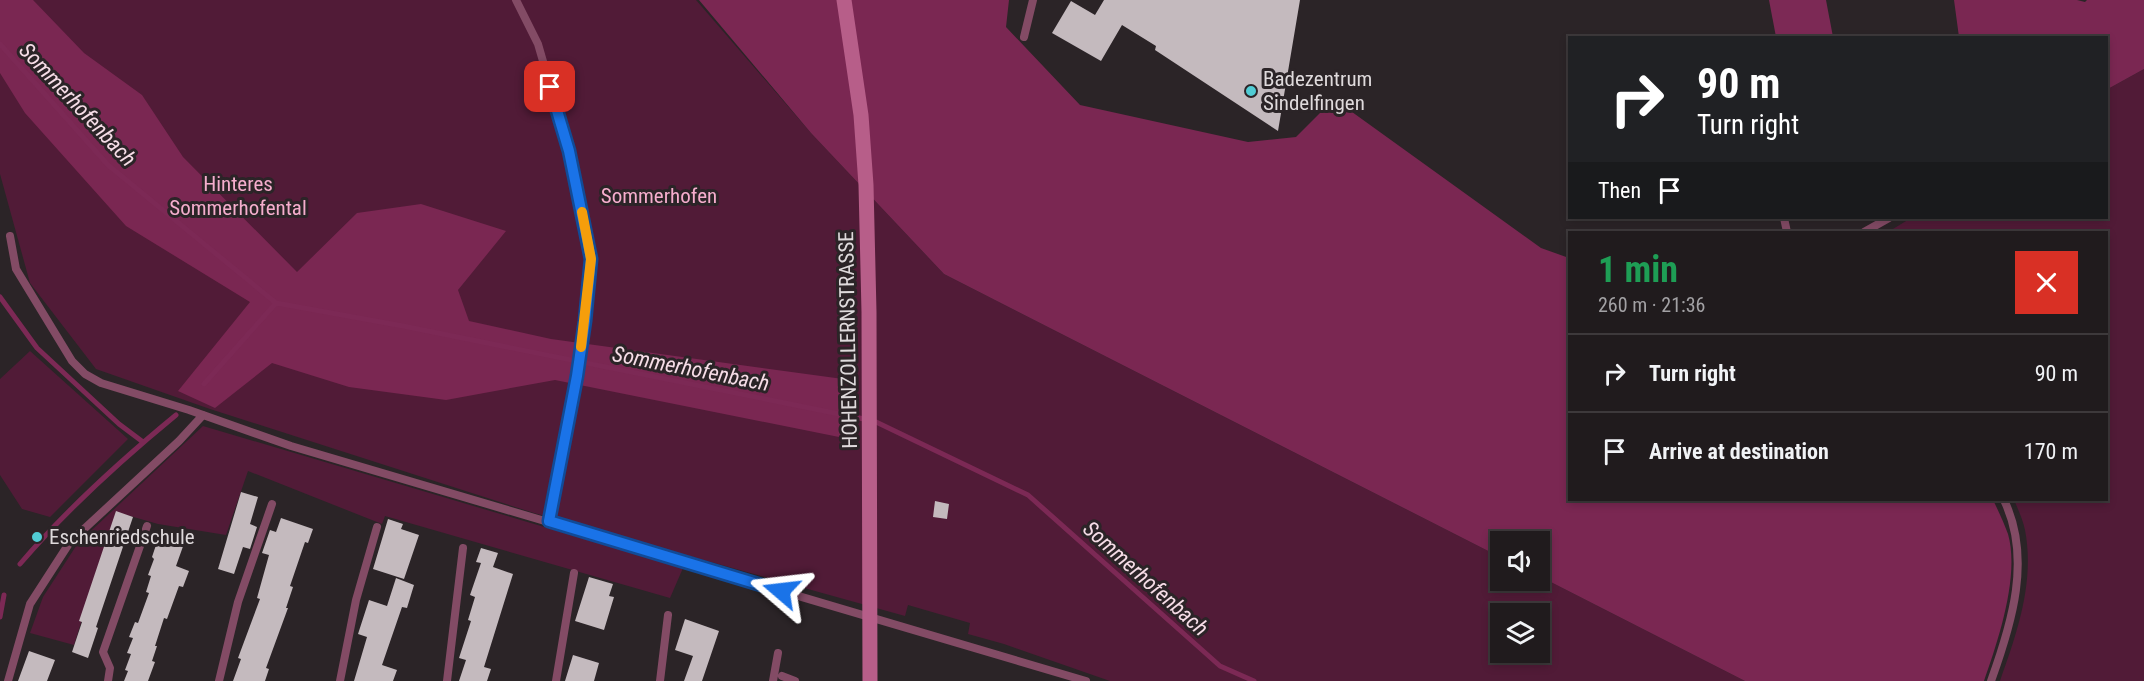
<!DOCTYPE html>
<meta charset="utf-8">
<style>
body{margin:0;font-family:"Roboto Condensed",sans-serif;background:#2d282a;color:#f1f3f6;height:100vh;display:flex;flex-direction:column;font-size:22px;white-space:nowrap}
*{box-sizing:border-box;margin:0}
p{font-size:20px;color:#a2a1a4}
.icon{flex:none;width:33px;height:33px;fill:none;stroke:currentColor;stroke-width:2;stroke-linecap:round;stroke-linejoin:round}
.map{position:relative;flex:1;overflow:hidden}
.panel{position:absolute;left:1568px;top:231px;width:540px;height:270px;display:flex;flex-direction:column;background:#201b1d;border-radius:0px;box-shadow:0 3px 9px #0003,0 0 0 2px #3d393b}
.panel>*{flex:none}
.hud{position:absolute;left:1568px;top:36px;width:540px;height:183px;border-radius:0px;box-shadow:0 3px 9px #0003,0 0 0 2px #3d393b;background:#202124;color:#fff;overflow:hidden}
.controls{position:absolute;left:1490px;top:531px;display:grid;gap:12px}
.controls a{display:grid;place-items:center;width:60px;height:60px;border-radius:0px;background:#201b1d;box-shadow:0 3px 9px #0003,0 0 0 2px #3d393b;font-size:30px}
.pin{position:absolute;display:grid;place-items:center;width:51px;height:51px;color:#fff;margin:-26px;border-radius:12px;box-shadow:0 3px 9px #0006}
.me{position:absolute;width:66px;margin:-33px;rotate:287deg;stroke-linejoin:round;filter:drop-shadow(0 0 4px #0008)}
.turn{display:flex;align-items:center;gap:21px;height:126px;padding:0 30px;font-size:27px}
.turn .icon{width:78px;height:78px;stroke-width:2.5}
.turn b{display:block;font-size:42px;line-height:51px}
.then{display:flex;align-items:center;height:57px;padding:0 30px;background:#0003;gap:12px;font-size:22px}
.round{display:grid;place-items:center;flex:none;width:63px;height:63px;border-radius:0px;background:#2d282a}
.summary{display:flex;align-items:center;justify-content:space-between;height:102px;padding:0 30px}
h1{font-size:36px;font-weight:700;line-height:45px;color:#1e9e55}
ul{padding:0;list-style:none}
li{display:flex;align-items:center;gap:18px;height:78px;padding:0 30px;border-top:2px solid #3d393b}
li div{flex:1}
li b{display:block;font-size:22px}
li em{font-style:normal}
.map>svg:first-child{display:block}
.green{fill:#511b37;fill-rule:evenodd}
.forest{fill:#7a2752}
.water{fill:#7c2955}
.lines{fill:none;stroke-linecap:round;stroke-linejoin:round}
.stream{stroke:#7c2955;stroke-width:5}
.building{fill:#c4babe}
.lane{stroke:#834b65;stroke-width:8}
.secondary{stroke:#b75e89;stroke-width:15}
.route-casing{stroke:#114b97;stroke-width:15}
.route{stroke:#1a73e8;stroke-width:10}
.slow{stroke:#f59e0b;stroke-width:10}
.poi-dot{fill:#51ccd4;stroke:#2b2427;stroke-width:2}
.labels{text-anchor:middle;stroke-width:6;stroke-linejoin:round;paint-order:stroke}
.poi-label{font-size:21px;fill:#dfdadc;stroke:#2b2427;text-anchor:start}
.park-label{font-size:21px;fill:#f5adcd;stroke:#2b2427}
.street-label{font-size:21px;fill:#dfdadc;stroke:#2b2427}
.water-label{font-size:22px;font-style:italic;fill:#f6dde7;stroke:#2b2427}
</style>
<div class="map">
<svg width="2144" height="681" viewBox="0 0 2144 681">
<rect width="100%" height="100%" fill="#2b2427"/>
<!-- green -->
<path class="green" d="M0,0h696l115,133 133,141 556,283v23h39v-4l206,105h-635l-106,-37 -36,-10 2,-11 -62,-18 -3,11 -371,-103 -324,-104 -114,-40 -66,-86 -30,-109zM1500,614h39v38h-39z
M2144,69v612h-144c17,-48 35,-99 25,-151 -2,-10 -7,-21 -11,-30h92v-268h-218l23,-14h195v-128z
M30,351l98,88 -78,78 -28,-8 -22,-34v-96z
M203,426l480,142 -13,30 -285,-82 -3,8 -134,-53 -22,64 -68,-11 -42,-12 -42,133 -44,-12 13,-36 35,-54z"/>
<!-- forest -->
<path class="forest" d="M0,0h33l51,53 58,42 41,62 114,115 60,-59 64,-9 85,27 -48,59 11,31 82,18 292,40 1,59 -289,-58 -109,20 -97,-13 -77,-24 -57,45 -37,-17 72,-89 -124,-76 -101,-113 -25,-40z
M699,0h310l-3,27 74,78 168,37 48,-5 38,-38 207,149 28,10v242h424c5,10 11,23 15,34 12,42 -10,107 -24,147h-239l-206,-105v-34h-39v15l-556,-283 -133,-141z
M1954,0h123l8,2 2,-2h57v69l-38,21v-52l-147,-1z"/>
<!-- water -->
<path class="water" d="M1769,0h57l7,37h-57z"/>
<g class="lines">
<!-- stream -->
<path class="stream" d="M0,44l108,121 168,138 127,23 471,95 154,74 192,171 34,15
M0,297l37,51 82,76 24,18
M204,384l72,-81
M20,564c47,-55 100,-103 156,-149
M0,617l4,-22"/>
</g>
<!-- building -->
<path class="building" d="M1104,0h196l-22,131 -123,-81 1,-4 -34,-21 -21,36 -49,-28 19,-32 24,14z
M241,492l17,5 -8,27 7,3 -7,22 -7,-2 -9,27 -16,-5z
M935,501l14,3 -2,15 -14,-2z
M116,511l17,6 -37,110 2,1 -10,30 -16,-6 10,-30 -3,-1z
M281,518l32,11 -5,14 -3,-1 -15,44 3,1 -7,21h2l-22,60 3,1 -4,12h-32l8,-22 -3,-1 22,-59 -3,-1 12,-43 -7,-2 8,-23 6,2z
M388,519l15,5 -2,5 18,6 -15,44 -31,-10z
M161,530l25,8 -10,28 13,5 -6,16 -4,-1 -12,33 -3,-1 -9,28h2l-5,15 3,1 -7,19h-24l4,-10 -3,-1 6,-16 -4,-1 6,-15 -4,-1 6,-15 3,1 11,-30 -3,-1 5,-16 -3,-1 6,-16 -2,-2z
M481,548l17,5 -5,14 20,7 -29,93 7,2 -4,12h-28l7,-21 -7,-2 12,-37 -3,-1 7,-23 -5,-2 11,-32 -5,-1z
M589,577l24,7 -4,12 5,1 -10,33 -29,-9z
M396,578l18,7 -7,23 -5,-1 -20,58 15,5 -4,11h-39l13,-44 -9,-3 11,-34 18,6z
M685,619l34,12 -17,50h-18l9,-25 -18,-6z
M29,651l26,9 -8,21h-29z
M573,655l26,8 -5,18h-29z"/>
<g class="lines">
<!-- lane -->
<path class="lane" d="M516,0l22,44 31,107 22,108 -6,62 -8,55 -28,145
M1024,37l9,-37
M1784,218l3,14
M1864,232l25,-14
M10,236l6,33 56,92 13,13 16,9 88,27 102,36 795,235
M782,676l13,5
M8,681l22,-77 40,-62 109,-101 24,-26
M108,681l2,-13 -7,-16 44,-126
M219,681l19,-79 34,-98
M340,681l16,-81 21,-73
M447,681l16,-133
M556,681l18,-108
M660,681l8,-66
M773,681l5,-28
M1991,681c21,-58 41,-123 13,-181"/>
<!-- secondary -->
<path class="secondary" d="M844,0l17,115 5,70 3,127 1,369"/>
</g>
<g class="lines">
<defs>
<path id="route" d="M550,87l19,64 22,108 -6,62 -8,55 -28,145 232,70"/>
</defs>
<!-- route casing -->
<use href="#route" class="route-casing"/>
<!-- route -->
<use href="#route" class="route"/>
<!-- slow -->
<path class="slow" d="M581,347l10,-88 -9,-47"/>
</g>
<!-- markers -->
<g class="poi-dot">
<circle cx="1251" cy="91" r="6"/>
<circle cx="37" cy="537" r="6"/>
</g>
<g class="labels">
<!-- poi labels -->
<g class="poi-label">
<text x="1263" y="86">Badezentrum<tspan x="1263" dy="24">Sindelfingen</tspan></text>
<text x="49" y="544">Eschenriedschule</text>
</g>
<!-- park labels -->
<g class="park-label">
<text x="238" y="191">Hinteres<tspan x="238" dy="24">Sommerhofental</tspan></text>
<text x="659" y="203">Sommerhofen</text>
</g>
<!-- street labels -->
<g class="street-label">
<text transform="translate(848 340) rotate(-91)" y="7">HOHENZOLLERNSTRASSE</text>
</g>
<!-- water labels -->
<g class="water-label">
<text transform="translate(78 104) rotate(47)" y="8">Sommerhofenbach</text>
<text transform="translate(691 368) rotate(11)" y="8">Sommerhofenbach</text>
<text transform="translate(1146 578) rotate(42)" y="8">Sommerhofenbach</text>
</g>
</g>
</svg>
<div class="controls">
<a><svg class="icon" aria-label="sound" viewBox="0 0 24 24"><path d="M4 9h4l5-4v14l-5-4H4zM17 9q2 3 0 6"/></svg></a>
<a><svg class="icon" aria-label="layers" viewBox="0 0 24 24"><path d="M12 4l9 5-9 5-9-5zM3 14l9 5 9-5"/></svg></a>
</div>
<div class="pin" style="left:550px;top:87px;background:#d93025"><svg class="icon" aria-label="arrive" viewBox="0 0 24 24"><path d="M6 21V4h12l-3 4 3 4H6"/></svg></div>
<svg class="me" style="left:781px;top:591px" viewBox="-20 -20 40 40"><path d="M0-17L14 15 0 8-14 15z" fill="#1a73e8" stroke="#fff" stroke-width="4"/></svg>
<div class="hud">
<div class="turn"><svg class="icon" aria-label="right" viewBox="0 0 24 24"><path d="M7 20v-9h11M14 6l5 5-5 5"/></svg><div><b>90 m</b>Turn right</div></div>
<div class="then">Then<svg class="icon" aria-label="arrive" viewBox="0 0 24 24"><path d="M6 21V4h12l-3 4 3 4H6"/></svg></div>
</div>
<section class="panel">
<div class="summary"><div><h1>1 min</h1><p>260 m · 21:36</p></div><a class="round" style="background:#d93025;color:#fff"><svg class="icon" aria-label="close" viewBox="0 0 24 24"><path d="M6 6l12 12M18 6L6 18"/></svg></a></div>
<ul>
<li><svg class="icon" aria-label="right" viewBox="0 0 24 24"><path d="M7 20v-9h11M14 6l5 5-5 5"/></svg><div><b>Turn right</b></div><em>90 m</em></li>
<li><svg class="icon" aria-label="arrive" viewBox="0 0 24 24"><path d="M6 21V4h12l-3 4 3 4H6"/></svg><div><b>Arrive at destination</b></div><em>170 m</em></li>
</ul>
</section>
</div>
